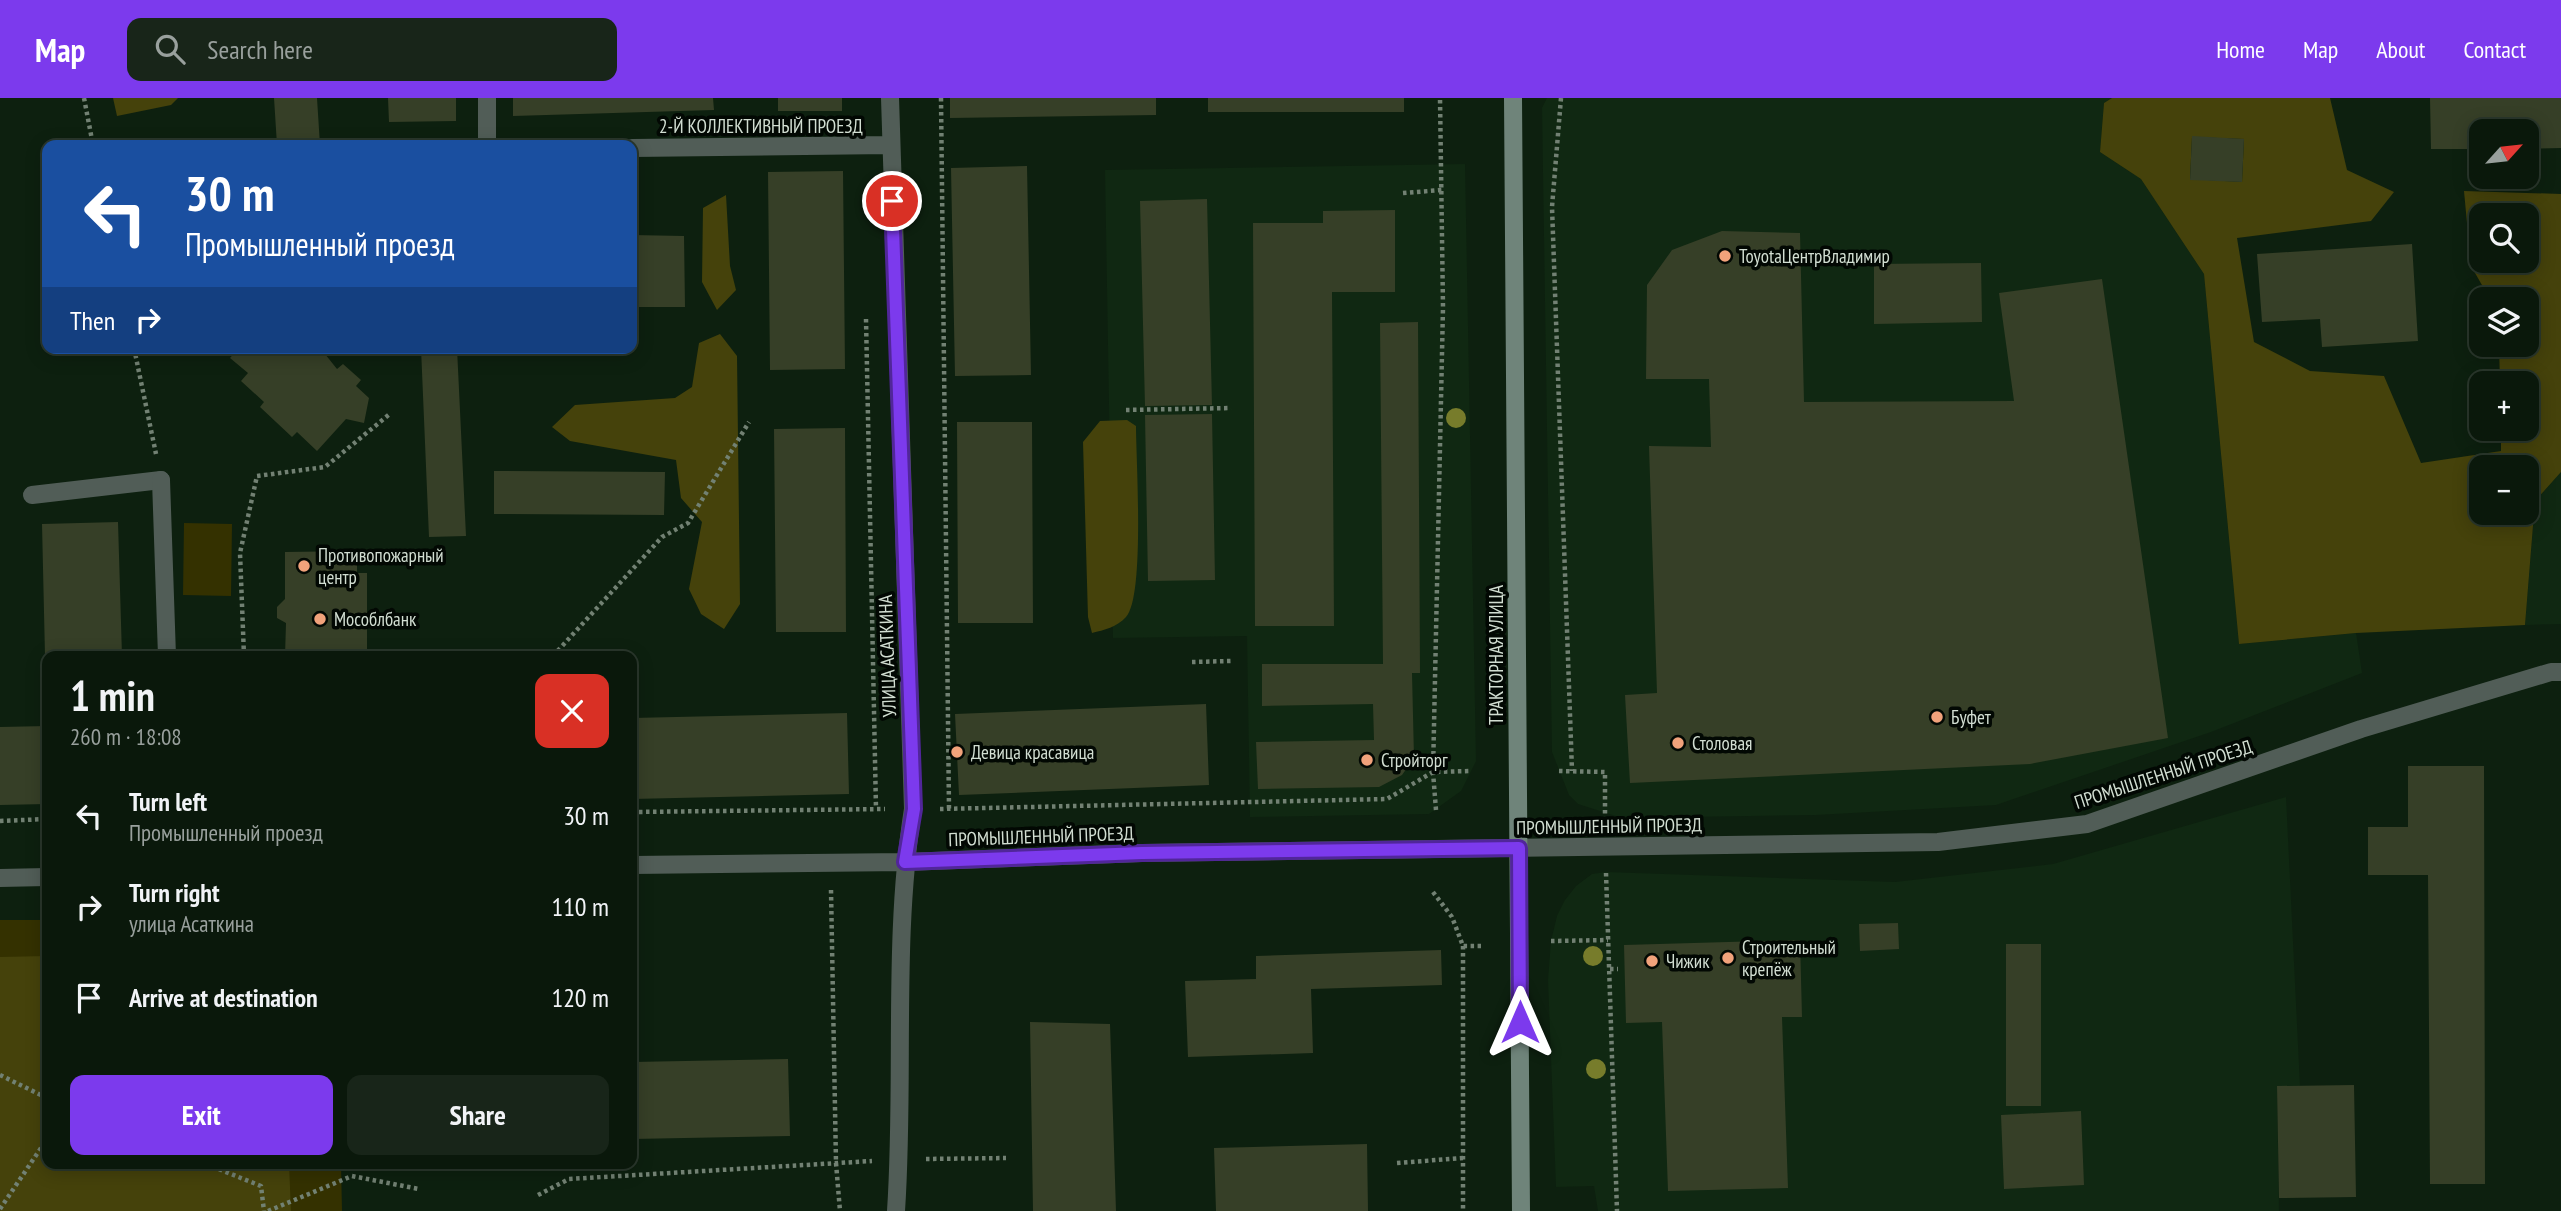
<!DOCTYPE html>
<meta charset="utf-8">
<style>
body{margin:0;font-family:"PT Sans Narrow",sans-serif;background:#182519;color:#f1f3f6;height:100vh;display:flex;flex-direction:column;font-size:26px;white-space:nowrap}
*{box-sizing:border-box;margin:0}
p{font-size:23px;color:#99a09d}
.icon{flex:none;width:38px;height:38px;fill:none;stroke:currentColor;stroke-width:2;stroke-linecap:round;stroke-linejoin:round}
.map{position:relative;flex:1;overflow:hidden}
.details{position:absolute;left:42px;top:553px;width:595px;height:518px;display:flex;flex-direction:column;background:#0a180b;border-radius:14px;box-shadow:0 4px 18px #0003,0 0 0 2px #2a372c}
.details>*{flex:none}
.top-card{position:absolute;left:42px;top:42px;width:595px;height:214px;border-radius:14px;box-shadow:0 4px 18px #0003,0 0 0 2px #2a372c;background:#1a4fa0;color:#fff;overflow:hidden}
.needle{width:46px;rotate:63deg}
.controls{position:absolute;left:2469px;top:21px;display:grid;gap:14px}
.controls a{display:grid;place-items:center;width:70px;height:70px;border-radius:14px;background:#0a180b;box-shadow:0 4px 18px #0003,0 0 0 2px #2a372c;font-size:35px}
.pin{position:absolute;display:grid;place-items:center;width:60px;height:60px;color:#fff;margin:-30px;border:4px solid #fff;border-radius:50%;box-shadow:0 2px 7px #0007}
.me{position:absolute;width:77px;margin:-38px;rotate:0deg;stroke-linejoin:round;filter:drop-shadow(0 0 5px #0008)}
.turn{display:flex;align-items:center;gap:24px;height:147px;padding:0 28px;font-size:32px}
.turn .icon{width:91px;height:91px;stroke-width:2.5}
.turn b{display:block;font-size:49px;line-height:60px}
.then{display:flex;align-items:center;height:66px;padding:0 28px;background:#0003;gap:14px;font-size:26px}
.round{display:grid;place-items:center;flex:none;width:74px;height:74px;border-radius:14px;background:#182519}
.head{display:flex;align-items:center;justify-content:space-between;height:119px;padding:0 28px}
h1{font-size:42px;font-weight:800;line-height:52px}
.action{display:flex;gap:14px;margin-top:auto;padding:14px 28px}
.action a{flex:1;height:80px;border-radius:14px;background:#7c3aed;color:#fff;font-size:28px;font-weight:800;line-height:80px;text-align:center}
.action a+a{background:#182519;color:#f1f3f6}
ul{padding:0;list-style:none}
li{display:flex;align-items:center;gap:21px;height:91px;padding:0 28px}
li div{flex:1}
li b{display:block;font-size:26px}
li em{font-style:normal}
header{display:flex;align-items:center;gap:42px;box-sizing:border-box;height:98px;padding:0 35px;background:#7c3aed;color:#fff}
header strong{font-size:33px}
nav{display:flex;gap:38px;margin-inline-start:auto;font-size:24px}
.search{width:490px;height:63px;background:#182519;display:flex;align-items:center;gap:18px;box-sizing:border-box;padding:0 24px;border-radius:14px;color:#99a09d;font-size:26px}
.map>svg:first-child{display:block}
.built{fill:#102812}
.green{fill:#343100}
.forest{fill:#45420b;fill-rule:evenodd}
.building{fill:#363f27}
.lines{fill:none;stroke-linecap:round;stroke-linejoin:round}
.path{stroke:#728173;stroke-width:4.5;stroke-dasharray:3.5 3.5;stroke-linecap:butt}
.service{stroke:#515d57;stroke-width:18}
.minor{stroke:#515d57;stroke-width:18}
.secondary{stroke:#6f847a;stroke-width:18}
.tree{fill:#777c2b}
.route-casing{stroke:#51269a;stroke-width:18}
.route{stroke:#7c3aed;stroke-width:12}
.poi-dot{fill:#f1a27b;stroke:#020803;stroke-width:2.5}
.labels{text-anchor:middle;stroke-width:7;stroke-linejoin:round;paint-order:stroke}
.street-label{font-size:19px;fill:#d2ded2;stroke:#020803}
.poi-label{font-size:19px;fill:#d2ded2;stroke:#020803;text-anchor:start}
</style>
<header>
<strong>Map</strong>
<div class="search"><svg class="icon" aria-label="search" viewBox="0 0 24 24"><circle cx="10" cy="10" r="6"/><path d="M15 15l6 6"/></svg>Search here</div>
<nav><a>Home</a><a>Map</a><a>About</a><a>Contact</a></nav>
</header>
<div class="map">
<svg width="2561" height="1113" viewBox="0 0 2561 1113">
<rect width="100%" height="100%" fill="#0d200f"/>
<!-- built -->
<path class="built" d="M1547,0h565l-8,5 -4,49 41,27 63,95 35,370 117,-11 6,40 -151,59 -215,73 -180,10 -194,3 -44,-14 -9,-9 -17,-43 -10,-644z
M1465,66l11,597 -15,30 -32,23 -179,3 -3,-181 -134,2 -8,-468z
M2561,374v152l-36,1 10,-124z
M2286,699l14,289 -23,1 2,124h-681l-4,-25 -38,1 -8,-207 3,-39 6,-25 8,-16 11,-14 16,-12 14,-2 289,10 158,-18z"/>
<!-- green -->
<path class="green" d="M184,425l48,1 -1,72 -48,-1z
M0,822h47v244h294l1,47h-342z"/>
<!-- forest -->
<path class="forest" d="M113,0h65l-7,7 -54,11z
M2112,0h218l17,72 47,22 -23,29 -134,17 17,104 56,29 74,5 37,87 80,-12v-22h26v-46h-27l-1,-38h28v-46h-37l-19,-33 -7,-75 97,3v278l-26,29 -10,124 -169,8 -117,11 -35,-370 -63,-95 -41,-27 4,-49zM2192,39l52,2 -2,43 -52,-3zM2482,117h45v46h-45zM2482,369h45v46h-45z
M726,97l4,71 6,24 -19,20 -15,-28 1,-74z
M720,236l17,22 3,248 -16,25 -23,-15 -12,-25 13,-67 -21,-24 -5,-38 -106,-19 -18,-14 23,-22 100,-7 17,-11 7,-44z
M1127,322l9,6c0,33 9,171 -10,191 -9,10 -22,13 -34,16l-4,-16 -5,-175 17,-21z
M47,858v208h242l2,47h-291v-254z"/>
<!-- building -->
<path class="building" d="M274,0h43l3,47h-43z
M388,0h68v23l-67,1z
M513,0h200l1,12 -201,6z
M778,0h64v13h-64z
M950,0h206v17l-206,3z
M1208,0h196v14h-196z
M2430,0h131v50l-34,1v-18h-45v18h-51z
M2192,38l52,3 -2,43 -52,-2z
M1027,68l4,209 -76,1 -4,-208z
M843,73l2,198 -75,1 -2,-198z
M1207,101l5,206 -67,1 -5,-205z
M1395,112v82h-63l2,334h-79l-2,-403h70v-12z
M1722,133l78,2 4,169 210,-1 -15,-108 103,-14 66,459 -138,26 -400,19 -5,-88 32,-2 -8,-247 62,1 -2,-68h-63l1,-94 25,-35z
M632,137l52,1 1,71h-53z
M2412,146l6,97 -96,6 -2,-28 -58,3 -5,-68z
M1981,165l1,59 -108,2v-60z
M1418,224l2,351h-8l2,85 -12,17 -23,12 -121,2 -2,-47 118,-2 -1,-36 -111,2v-42h121l-3,-341z
M239,250h92l-6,6 12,15 6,-5 18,16 -5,6 13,12 -5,25 -18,-4 -29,32 -20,-19 -5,5 -32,-30 4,-5 -23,-21 7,-8 -18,-15z
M421,250h36l9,188 -37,1z
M1212,316l3,166 -67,1 -3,-166z
M957,324h75l1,201h-75z
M845,330l1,204h-70l-2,-203z
M494,373l171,1 -1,43 -170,-1z
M118,424l4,134h-77l-3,-132z
M357,453v22h10v83h-82l1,-33 -9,-5v-11l8,-8v-47z
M1206,606l3,81 -250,10 -4,-81z
M847,615l2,81 -217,5v-81z
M47,628v78l-47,1v-78z
M2408,668h76l1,418h-55l-2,-309h-60v-48h40z
M1898,825l1,26 -39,2 -1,-27z
M1800,842l2,77h-20l6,171 -120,3 -6,-169 -36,1 -2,-78z
M2006,846h35v162h-35z
M1441,852l1,35 -131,4 2,64 -125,4 -3,-76 71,-2v-23z
M1030,924l80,2 6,187h-83z
M788,961l2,77 -158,3v-77z
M2354,987l2,112 -77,1 -2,-112z
M2081,1013l3,74 -80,4 -3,-74z
M1367,1046l1,67h-152l-2,-63z"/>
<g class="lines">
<!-- path -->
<path class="path" d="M84,0l9,47
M941,0l8,711
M1561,0l-9,109 20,564
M1403,95l39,-3
M866,221l10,490
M134,250l22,106
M1126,312l105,-2
M244,558l-4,-103 17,-77 68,-9 66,-54
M553,558l109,-119 26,-14 61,-101
M1192,564l39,-1
M1559,673l46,1v43
M940,711l447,-10 46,-27 10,-465 -3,-209
M1436,712l-3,-38 38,-1
M632,714l253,-3
M0,723l47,-2
M1606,775l11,338
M831,792l5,273 4,48
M1433,794l19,25 11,29h18
M1551,843l57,-1
M1463,848v265
M1610,871h8
M0,977l47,23
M926,1061l80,-1
M1397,1065l66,-5
M206,1066l55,22 3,25
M538,1097l31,-16 303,-18
M0,1111l47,-70
M268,1113l84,-35 67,13"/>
<!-- service -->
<path class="service" d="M32,397l129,-15"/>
<!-- minor -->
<path class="minor" d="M487,0v47
M890,0l23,711c-21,132 -8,269 -17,402
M632,50l258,-3
M161,382l6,176
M632,767l273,-3 237,-9 796,-11 149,-18 274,-95 190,-57h10
M0,780l47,-1"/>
<!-- secondary -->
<path class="secondary" d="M1513,0l8,1113"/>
</g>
<!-- trees -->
<g class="tree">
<circle cx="1456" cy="320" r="10"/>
<circle cx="1593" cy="858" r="10"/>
<circle cx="1596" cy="971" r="10"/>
</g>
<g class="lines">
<defs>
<path id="route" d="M892,103l22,608 -9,53 237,-9 377,-5 1,174"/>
</defs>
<!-- route casing -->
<use href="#route" class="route-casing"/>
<!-- route -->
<use href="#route" class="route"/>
</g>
<!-- markers -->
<g class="poi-dot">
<circle cx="1725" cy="158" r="7"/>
<circle cx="304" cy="468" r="7"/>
<circle cx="320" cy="521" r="7"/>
<circle cx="1937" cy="619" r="7"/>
<circle cx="1678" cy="645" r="7"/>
<circle cx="957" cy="654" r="7"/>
<circle cx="1367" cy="662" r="7"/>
<circle cx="1728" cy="860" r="7"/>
<circle cx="1652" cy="863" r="7"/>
</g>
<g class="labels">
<!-- street labels -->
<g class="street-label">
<text x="761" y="35">2-Й КОЛЛЕКТИВНЫЙ ПРОЕЗД</text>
<text transform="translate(1496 557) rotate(-90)" y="7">ТРАКТОРНАЯ УЛИЦА</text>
<text transform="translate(887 558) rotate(-92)" y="7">УЛИЦА АСАТКИНА</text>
<text transform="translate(2163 676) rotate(-18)" y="7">ПРОМЫШЛЕННЫЙ ПРОЕЗД</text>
<text transform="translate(1609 728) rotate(-1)" y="7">ПРОМЫШЛЕННЫЙ ПРОЕЗД</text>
<text transform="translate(1041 738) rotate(-2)" y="7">ПРОМЫШЛЕННЫЙ ПРОЕЗД</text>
</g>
<!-- poi labels -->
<g class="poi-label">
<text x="1739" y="165">ToyotaЦентрВладимир</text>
<text x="318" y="464">Противопожарный<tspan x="318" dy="22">центр</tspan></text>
<text x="334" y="528">Мособлбанк</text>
<text x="1951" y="626">Буфет</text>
<text x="1692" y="652">Столовая</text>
<text x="971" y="661">Девица красавица</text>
<text x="1381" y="669">Стройторг</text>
<text x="1742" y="856">Строительный<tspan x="1742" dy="22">крепёж</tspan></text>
<text x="1666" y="870">Чижик</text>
</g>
</g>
</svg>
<div class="controls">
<a><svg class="needle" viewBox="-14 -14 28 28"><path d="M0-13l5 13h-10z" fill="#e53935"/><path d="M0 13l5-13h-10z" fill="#99a09d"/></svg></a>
<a><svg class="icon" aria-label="search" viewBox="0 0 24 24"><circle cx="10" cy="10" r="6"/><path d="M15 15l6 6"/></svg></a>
<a><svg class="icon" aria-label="layers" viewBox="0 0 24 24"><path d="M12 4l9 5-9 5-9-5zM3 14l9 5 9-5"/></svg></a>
<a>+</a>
<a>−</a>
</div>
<div class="pin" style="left:892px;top:103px;background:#d93025"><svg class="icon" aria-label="arrive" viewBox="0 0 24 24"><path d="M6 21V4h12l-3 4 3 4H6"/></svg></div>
<svg class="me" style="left:1520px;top:924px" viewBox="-20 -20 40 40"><path d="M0-17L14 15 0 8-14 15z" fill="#7c3aed" stroke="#fff" stroke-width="4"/></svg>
<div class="top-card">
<div class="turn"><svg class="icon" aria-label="left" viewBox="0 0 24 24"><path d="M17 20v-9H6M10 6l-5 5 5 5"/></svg><div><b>30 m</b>Промышленный проезд</div></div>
<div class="then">Then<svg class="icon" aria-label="right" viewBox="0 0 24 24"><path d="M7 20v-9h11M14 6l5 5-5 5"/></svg></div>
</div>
<section class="details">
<div class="head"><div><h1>1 min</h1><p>260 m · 18:08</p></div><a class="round" style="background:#d93025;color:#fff"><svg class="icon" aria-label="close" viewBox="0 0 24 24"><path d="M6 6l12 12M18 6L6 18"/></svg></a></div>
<ul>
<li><svg class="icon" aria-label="left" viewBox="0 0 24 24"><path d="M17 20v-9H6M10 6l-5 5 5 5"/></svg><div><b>Turn left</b><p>Промышленный проезд</p></div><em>30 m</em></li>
<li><svg class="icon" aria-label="right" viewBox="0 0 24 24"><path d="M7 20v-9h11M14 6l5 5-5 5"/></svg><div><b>Turn right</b><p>улица Асаткина</p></div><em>110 m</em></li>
<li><svg class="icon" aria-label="arrive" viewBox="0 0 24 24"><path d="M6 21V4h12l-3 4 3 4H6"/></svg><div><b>Arrive at destination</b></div><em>120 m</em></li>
</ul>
<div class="action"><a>Exit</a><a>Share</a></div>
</section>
</div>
